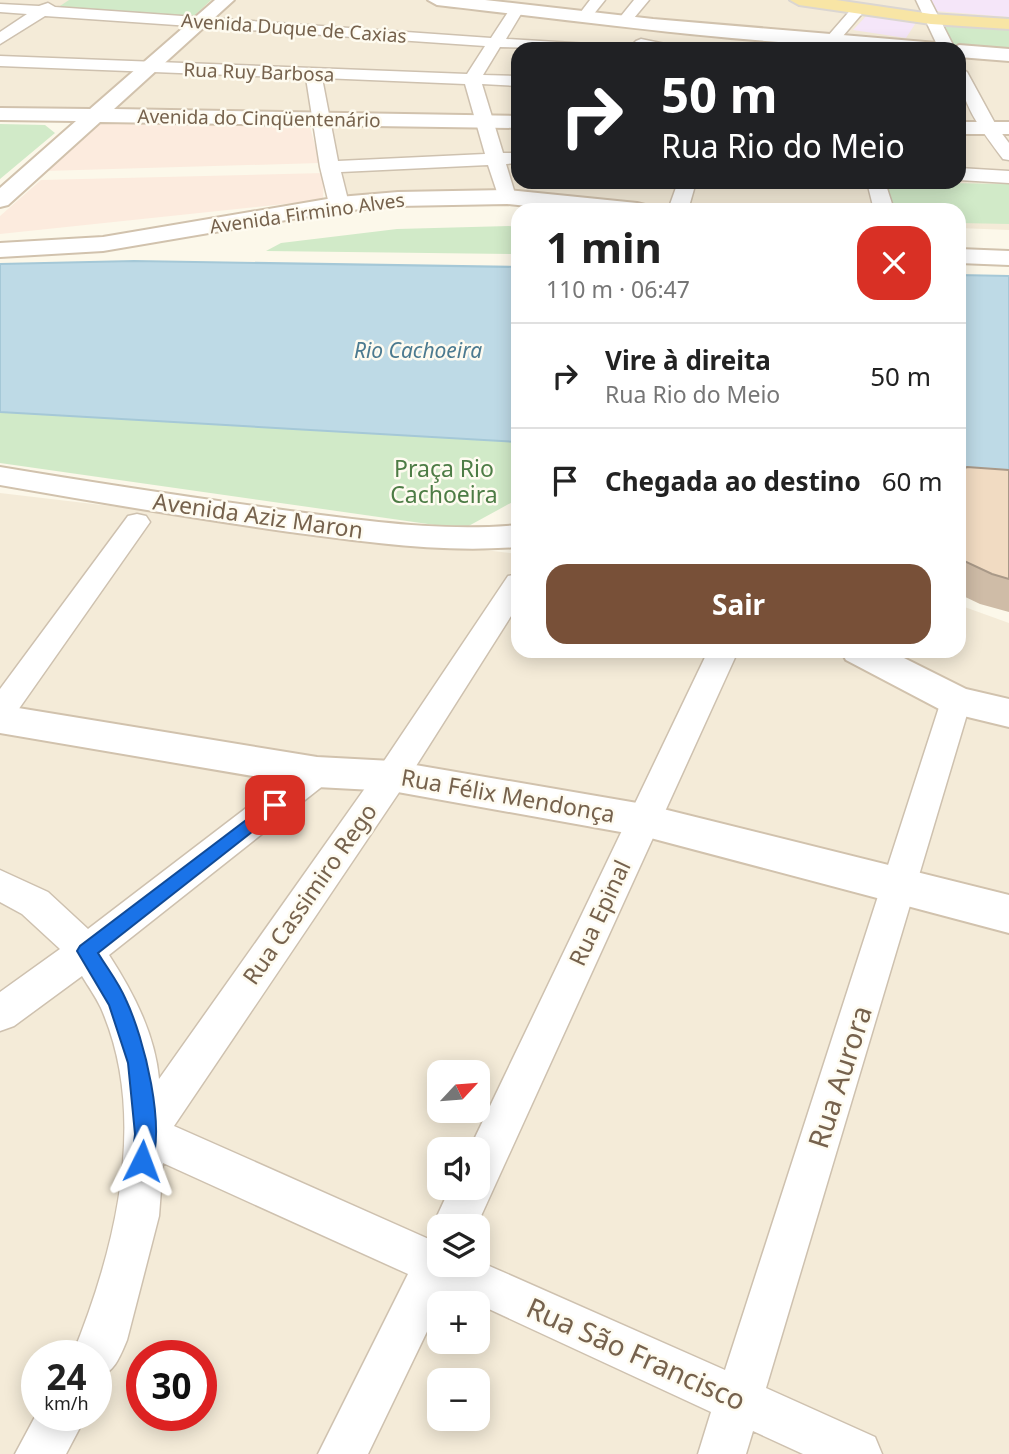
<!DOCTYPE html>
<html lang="pt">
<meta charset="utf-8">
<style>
body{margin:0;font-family:"Noto Sans",sans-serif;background:#f6f6f6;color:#222;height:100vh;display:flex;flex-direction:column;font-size:26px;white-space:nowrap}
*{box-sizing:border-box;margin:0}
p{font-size:23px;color:#767676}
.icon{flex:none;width:38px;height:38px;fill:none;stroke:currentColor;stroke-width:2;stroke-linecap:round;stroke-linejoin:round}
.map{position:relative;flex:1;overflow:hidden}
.drawer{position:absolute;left:511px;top:203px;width:455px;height:455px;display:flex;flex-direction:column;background:#fff;border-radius:21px;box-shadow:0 4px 18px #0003}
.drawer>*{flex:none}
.top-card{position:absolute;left:511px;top:42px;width:455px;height:147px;border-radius:21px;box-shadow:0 4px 18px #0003;background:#202124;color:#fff;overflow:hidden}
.needle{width:46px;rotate:64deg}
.fabs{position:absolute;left:427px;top:1060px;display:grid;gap:14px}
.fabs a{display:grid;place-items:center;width:63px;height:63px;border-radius:14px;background:#fff;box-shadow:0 4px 18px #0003;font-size:35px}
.speed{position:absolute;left:21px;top:1340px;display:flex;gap:14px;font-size:35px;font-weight:700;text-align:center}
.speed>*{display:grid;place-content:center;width:91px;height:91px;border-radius:50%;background:#fff;box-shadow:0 4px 18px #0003;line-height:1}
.speed small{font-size:18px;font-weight:400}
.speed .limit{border:10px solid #d22;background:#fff;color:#111}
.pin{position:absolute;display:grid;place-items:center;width:60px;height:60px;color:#fff;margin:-30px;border-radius:14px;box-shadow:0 4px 10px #0006}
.me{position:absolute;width:77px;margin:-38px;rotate:3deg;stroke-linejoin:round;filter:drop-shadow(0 0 5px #0008)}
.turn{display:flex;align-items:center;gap:24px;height:147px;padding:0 35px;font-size:32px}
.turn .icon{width:91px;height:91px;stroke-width:2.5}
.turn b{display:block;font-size:49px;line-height:60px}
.round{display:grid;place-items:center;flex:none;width:74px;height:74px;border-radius:21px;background:#f6f6f6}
.summary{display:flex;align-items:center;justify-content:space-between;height:119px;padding:0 35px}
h1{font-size:42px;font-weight:700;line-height:52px}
.button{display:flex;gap:14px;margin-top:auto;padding:14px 35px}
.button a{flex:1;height:80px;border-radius:21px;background:#785038;color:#fff;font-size:28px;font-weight:700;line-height:80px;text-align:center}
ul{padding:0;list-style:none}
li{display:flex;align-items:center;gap:21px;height:105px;padding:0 35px;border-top:2px solid #e0e0e0}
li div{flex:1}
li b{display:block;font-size:26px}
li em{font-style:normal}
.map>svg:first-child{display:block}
.residential{fill:#f4ebd8;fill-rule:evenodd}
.commercial{fill:#fcebde}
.education{fill:#f5e6f9}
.green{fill:#d1eac8}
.water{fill:#bedae6;stroke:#a5c8d7;stroke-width:2}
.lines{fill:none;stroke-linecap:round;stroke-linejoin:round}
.street-casing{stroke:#cec1af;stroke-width:3}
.secondary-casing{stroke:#d1c2ad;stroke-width:4}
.primary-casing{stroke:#dbd6d1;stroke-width:4}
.street{fill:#fff;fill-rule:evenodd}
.secondary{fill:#fff;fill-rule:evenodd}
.primary{fill:#f8e5a5;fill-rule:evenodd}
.wall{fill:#cfbca7}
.building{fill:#f1dbc2;stroke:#a99988;stroke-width:2}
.route{fill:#1a73e8;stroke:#114b97;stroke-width:2}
.labels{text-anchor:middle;stroke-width:5;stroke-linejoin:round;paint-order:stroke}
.far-street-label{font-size:19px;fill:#76624d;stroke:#fefbf0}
.far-water-label{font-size:21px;font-style:italic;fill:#4b7a90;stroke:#fefbf0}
.park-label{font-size:23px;fill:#4d7c45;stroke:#fefbf0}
.street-label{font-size:23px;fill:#76624d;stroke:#fefbf0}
.near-street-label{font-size:28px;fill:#76624d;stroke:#fefbf0}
</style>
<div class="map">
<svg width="1009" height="1454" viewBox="0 0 1009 1454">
<rect width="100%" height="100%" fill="#fcf8ea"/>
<!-- residential -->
<path class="residential" d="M0,0h1009v230l-50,-2v-18h-249l-224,-21 -144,9 -18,-84 -324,-3zM518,49h441v133h-441z
M0,493l518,61v97h441v-46l50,18v831h-1009zM439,1073h39v38h-39zM439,1150h39v38h-39zM439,1227h39v38h-39zM439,1304h39v38h-39zM37,1356h59v60h-59zM142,1356h59v60h-59zM439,1381h39v38h-39z"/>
<!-- commercial -->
<path class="commercial" d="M108,120h200l12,43 -275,8 53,-49z
M324,173l-1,27 -323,34v-18l41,-36z"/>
<!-- education -->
<path class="education" d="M931,0h78v17l-73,-6z
M868,14l49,7 -11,17 -53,-8z"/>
<!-- green -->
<path class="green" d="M69,0h142l-18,17 -136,-9z
M942,23l67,4v24l-57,-4z
M0,124l45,1 10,8 -55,46z
M885,182l124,2v40l-50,-1v-13h-67z
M509,226l9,1v27l-252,-3 15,-8 116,-14z
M0,412l518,30v57l-55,30 -463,-66z"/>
<!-- water -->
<path class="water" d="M134,261l384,6v175l-518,-30v-148z
M959,275l50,1v196l-50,-3z"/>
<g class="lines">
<defs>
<path id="street" d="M590,0h15l-16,20h-10l-2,-3z
M634,0h15l-20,24h-10l-2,-3z
M916,0h14l25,49h-16z
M48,3l7,4 436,31 21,-32 5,-1 7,4 -18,30 83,5 8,5 -97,-2 -17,28 35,1v10l-36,-2 21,69h15v10l-12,1 10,33 -2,4h-14l-12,-36 -147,7 8,32 -10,6 -10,-6 -9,-37 -14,-89 -306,-12v-10l467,18 18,-28 -440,-30 -45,28v-12l27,-18 -27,-2v-8l39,2zM322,78l143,6 20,70 -147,7z
M859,5l7,4 -29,34 -8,6h-18l16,-12 27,-31z
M806,33l8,5 -13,11h-18z
M641,39l34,7 3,3 -42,-2 -3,-3 3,-3z
M959,67l8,5 30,55 12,16v17l-6,-1c-21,-28 -44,-57 -44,-92z
M959,168l50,3v12l-50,-3z
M678,182h18l-8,28h-20z
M867,182h18l9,28h-20z
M137,514l9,2 4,6 -139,198 -11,3v-34l128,-173z
M518,574v31l-114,180 -230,341 257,114 6,-2 -5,-11 18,-39h28v-38h-9l239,-499h30l-262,576h-37v38h39v-4l247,109 216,-669 4,-8 11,-3 11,3 4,8 -205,687 109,49 7,17h-79l-50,-23 -7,23h-48l13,-42 -233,-108 -32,-12 -78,162h-50l90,-180 -245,-111 -4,53 -32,124c-8,19 -12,31 -31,39v-23h-24c43,-105 77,-239 29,-348 -5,-11 -13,-22 -19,-32l-68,50 -14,5v-39l60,-43 -38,-35 -22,-12v-32l48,22 40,37 217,-166 12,-4 12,4 4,9 -4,9 -220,174c24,37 46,79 50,124l221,-312 128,-191z
M37,1413v3h49l-20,38h-51z"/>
<path id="secondary" d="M215,0h19l-120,109 404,7v12l-418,-6 -92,83 -8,2v-19l76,-67 -76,-1v-12l90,1z
M428,0h57l168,19 284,24 9,6c-170,0 -340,-25 -509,-44z
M959,45l50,4v12l-50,-4v-8h-8z
M959,122h50v12h-50z
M507,190l130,13 8,2 4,5h-82l-60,-6 -109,2 -59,5 -236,40 -103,6v-14l103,-6 236,-40 59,-5z
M959,249l50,2v14l-50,-2z
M0,467c96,16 193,31 290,44 76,10 151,21 228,14v22c-77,6 -152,-5 -228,-15 -97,-14 -194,-30 -290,-47z
M841,651h49l76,38 43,10v28l-66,-16 -97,-51z
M0,705l317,52 75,4 251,43 366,91v38l-366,-97 -251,-45 -75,-4 -317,-54z"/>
<path id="primary" d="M790,0h46l95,14 78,5v10l-78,-5 -132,-19z"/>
</defs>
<!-- street casing -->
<use href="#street" class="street-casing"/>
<!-- secondary casing -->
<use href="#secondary" class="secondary-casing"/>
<!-- primary casing -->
<use href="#primary" class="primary-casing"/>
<!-- street -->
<use href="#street" class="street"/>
<!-- secondary -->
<use href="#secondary" class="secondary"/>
<!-- primary -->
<use href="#primary" class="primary"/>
</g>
<!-- wall -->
<path class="wall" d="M1009,470v142l-29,-8 -21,-10v-123z"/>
<!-- building -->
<path class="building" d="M967,467l42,3v109l-17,-5 -28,-13 -5,-4v-86z"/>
<!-- route -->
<path class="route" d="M275,798l6,2 2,5 -2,4 -183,144c9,15 21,30 28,47 18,38 41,129 24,168l-8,4 -7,-4 -3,-7 3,-27 -7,-71 -19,-58 -32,-54 3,-5z"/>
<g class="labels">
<!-- far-street labels -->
<g class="far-street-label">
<text transform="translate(294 28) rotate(4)" y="7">Avenida Duque de Caxias</text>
<text transform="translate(259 72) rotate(2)" y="7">Rua Ruy Barbosa</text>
<text transform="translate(259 118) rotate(1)" y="7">Avenida do Cinqüentenário</text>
<text transform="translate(307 213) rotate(-8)" y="7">Avenida Firmino Alves</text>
</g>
<!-- far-water labels -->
<g class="far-water-label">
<text x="418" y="358">Rio Cachoeira</text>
</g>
<!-- park labels -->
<g class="park-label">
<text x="444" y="477">Praça Rio<tspan x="444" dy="26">Cachoeira</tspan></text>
</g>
<!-- street labels -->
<g class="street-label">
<text transform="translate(258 516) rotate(8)" y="8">Avenida Aziz Maron</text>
<text transform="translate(508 796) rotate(10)" y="8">Rua Félix Mendonça</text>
<text transform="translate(310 894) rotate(-55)" y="8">Rua Cassimiro Rego</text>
<text transform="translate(600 913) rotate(-65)" y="8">Rua Epinal</text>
</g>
<!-- near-street labels -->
<g class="near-street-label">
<text transform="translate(840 1077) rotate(-72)" y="10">Rua Aurora</text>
<text transform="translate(636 1354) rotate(24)" y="10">Rua São Francisco</text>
</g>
</g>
</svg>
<div class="fabs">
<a><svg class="needle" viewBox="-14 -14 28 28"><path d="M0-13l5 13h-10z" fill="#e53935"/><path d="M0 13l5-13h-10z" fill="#767676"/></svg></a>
<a><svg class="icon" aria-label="sound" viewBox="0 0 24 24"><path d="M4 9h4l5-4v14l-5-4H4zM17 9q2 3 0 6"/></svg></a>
<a><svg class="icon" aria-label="layers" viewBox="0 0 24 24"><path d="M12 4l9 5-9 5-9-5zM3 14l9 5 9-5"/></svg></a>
<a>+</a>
<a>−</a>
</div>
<div class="speed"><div>24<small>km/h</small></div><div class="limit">30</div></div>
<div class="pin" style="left:275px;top:805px;background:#d93025"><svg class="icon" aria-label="arrive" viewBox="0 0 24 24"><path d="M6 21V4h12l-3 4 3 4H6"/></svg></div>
<svg class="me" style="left:142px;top:1161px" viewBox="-20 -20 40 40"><path d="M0-17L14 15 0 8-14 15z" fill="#1a73e8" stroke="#fff" stroke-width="4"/></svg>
<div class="top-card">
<div class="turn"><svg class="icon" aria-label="right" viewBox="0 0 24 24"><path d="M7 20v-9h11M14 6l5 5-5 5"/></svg><div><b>50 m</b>Rua Rio do Meio</div></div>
</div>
<section class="drawer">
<div class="summary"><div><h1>1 min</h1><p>110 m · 06:47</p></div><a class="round" style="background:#d93025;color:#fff"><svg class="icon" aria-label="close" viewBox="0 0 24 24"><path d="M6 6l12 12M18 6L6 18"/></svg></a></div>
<ul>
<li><svg class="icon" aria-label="right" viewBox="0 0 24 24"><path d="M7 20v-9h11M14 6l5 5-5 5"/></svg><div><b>Vire à direita</b><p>Rua Rio do Meio</p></div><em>50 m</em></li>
<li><svg class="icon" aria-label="arrive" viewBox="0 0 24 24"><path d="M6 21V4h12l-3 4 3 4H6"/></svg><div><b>Chegada ao destino</b></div><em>60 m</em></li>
</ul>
<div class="button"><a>Sair</a></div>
</section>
</div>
